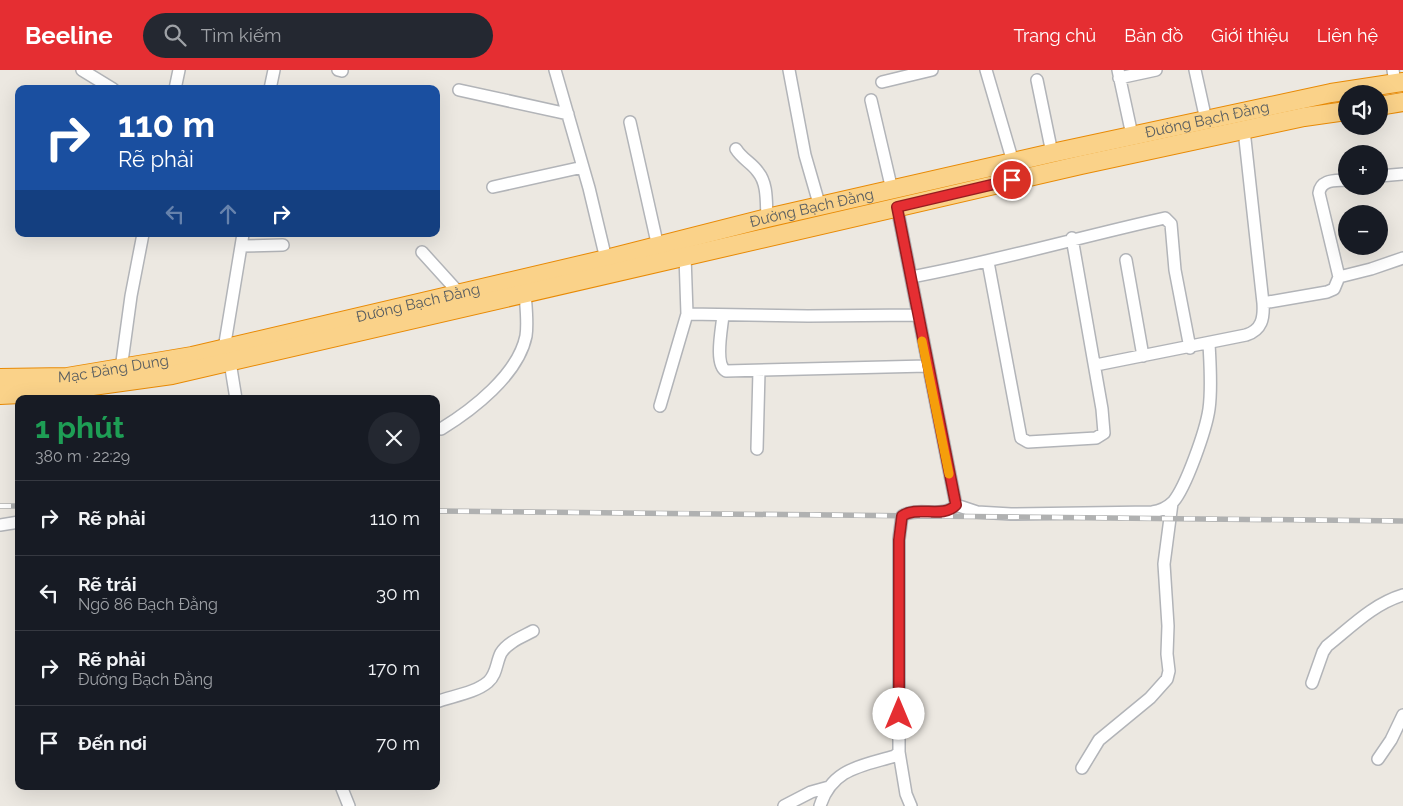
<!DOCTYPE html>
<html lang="vi">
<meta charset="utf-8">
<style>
body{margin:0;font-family:Raleway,sans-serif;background:#242831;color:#f1f3f6;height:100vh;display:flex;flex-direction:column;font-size:19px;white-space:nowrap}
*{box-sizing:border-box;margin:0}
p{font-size:16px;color:#9ea1a6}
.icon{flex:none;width:28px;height:28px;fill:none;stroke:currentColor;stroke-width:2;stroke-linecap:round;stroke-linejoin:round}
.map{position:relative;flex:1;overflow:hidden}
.side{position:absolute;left:15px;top:325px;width:425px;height:395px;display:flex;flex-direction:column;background:#171b24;border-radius:10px;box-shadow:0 5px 20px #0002}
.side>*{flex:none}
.guide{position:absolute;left:15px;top:15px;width:425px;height:152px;border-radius:10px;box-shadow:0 5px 20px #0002;background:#1a4fa0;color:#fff;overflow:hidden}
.tools{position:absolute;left:1338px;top:15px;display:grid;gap:10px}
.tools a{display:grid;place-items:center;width:50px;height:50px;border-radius:50%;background:#171b24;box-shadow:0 5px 20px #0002;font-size:25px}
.pin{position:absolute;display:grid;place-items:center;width:42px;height:42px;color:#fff;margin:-21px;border:2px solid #fff;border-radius:50%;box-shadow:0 1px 5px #0007}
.me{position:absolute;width:55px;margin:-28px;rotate:0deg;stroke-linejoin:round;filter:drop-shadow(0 0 4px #0008)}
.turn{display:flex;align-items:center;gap:18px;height:105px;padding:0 20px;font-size:22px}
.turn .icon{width:65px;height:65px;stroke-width:2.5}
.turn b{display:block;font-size:35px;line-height:42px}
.lanes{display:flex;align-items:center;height:48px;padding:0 20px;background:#0003;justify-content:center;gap:25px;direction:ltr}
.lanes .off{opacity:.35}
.round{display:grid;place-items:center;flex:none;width:52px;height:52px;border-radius:26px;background:#242831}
.overview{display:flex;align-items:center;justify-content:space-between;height:85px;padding:0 20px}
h1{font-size:30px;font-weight:700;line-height:38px;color:#1e9e55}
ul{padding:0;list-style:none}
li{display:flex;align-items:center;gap:15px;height:75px;padding:0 20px;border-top:1px solid #363941}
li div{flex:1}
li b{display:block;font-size:19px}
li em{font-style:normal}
header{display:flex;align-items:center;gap:30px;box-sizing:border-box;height:70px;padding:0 25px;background:#e52e32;color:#fff}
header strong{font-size:24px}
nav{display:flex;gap:28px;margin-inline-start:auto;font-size:18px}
.search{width:350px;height:45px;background:#242831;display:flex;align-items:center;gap:12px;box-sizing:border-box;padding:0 18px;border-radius:28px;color:#9ea1a6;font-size:19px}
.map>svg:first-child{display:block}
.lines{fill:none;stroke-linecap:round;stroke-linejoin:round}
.minor-casing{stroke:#b2b4b8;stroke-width:14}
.highway-casing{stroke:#e88a05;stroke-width:20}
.minor{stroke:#fff;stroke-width:11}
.highway{stroke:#fad289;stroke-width:18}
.rail-casing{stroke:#b0b1b1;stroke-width:5.5}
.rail{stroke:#fff;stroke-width:4;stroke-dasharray:11;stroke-linecap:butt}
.route-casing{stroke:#951e20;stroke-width:12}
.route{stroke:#e52e32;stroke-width:9}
.slow{stroke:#f59e0b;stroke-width:9}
.labels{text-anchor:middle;stroke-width:5;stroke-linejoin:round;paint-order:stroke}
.street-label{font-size:15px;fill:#595e61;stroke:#fff}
</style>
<header>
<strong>Beeline</strong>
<div class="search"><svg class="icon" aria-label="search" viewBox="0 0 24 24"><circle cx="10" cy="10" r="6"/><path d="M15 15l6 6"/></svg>Tìm kiếm</div>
<nav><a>Trang chủ</a><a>Bản đồ</a><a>Giới thiệu</a><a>Liên hệ</a></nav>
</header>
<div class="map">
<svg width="1403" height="736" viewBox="0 0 1403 736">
<rect width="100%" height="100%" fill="#ece8e1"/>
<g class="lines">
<defs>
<path id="minor" d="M82,0l31,19
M338,0l4,1
M555,0l34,118 17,71
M789,0l16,85 15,52
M986,0l27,92
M1118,0l14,65
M1195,0l11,50
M1393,0l2,13
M1119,8l37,-8
M1037,10l15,73
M882,12l50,-12
M175,19l4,-19
M270,19l4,-19
M459,20l109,24
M871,30l21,90
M630,52l28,125
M736,79c6,10 16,14 22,23 10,12 8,31 9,46
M1379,106l24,-2
M493,117l90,-20
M897,137l59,298
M241,176l42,-1
M422,182l38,42
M1126,190l17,96
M988,192l33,176 7,4 68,-4 8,-5 -2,-24 -30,-171
M911,207c86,-16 169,-40 254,-59l6,6 4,46 15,78
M1339,207l-20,-84c2,-14 16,-12 27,-13
M1263,233l64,-11 7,-3 5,-12 32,-8 32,-11
M687,244l121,2 109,-1
M723,245c-1,13 -9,49 3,56l201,-5
M224,279l19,-115
M230,292l6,37
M1096,295l150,-30c16,-5 18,-17 17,-32l-19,-173
M121,299l10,-73 12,-62
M660,336l27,-92 -2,-58
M441,359c31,-19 77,-54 85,-93 2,-13 0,-29 -1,-43
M757,379l2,-78
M956,435l21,7 34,2 141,-2c8,-1 15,-4 21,-10 13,-15 33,-72 36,-93 3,-21 1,-44 0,-66
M0,455l19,-3
M1312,613l11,-31 4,-6c24,-19 46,-42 76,-51
M436,632c16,-6 39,-9 52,-20 9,-8 8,-19 13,-29 7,-11 21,-16 32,-22
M899,682l7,42 5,12
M1378,689l13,-19 12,-25
M1082,698l17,-28 51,-42 17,-19 2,-8 -2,-17 1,-28 -4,-62 8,-61
M341,716l8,20
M784,736l27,-14 18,-5
M820,736c12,-38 42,-40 75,-50l4,-4v-213l3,-23c15,-10 41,3 54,-11"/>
<g id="highway">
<path d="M1379,36l24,-4"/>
<path id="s1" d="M0,308l67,-1 125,-21 414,-97 161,-41 285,-65 279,-60 72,-11"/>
<path d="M0,325l42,-2 130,-18 909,-210 223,-48 42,-6"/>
</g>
</defs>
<!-- minor casing -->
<use href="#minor" class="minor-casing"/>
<!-- highway casing -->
<use href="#highway" class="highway-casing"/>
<!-- minor -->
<use href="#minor" class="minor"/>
<!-- highway -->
<use href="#highway" class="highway"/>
<defs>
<path id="rail" d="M0,436h19
M436,441l967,10"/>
</defs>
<!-- rail casing -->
<use href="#rail" class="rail-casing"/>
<!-- rail -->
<use href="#rail" class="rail"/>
</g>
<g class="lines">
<defs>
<path id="route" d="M899,644v-174l3,-24c15,-11 41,3 54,-11l-59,-298 115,-27"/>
</defs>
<!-- route casing -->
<use href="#route" class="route-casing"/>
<!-- route -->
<use href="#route" class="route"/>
<!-- slow -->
<path class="slow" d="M922,271l27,133"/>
</g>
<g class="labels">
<!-- street labels -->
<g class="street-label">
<text dy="5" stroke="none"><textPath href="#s1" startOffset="1236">Đường Bạch Đằng</textPath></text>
<text dy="5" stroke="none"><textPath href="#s1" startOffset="831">Đường Bạch Đằng</textPath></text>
<text dy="5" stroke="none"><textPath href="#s1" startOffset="426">Đường Bạch Đằng</textPath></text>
<text dy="5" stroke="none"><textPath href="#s1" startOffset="114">Mạc Đăng Dung</textPath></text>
</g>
</g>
</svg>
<div class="tools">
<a><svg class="icon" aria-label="sound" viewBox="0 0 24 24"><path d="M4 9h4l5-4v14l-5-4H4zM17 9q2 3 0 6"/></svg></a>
<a>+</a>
<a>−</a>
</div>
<div class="pin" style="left:1012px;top:110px;background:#d93025"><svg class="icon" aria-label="arrive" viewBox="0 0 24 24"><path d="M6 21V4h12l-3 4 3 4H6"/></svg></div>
<svg class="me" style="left:899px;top:644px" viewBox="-20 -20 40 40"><circle r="19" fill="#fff"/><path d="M0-13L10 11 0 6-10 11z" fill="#e52e32"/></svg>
<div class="guide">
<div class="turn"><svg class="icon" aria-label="right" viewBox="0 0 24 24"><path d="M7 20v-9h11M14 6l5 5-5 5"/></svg><div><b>110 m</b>Rẽ phải</div></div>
<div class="lanes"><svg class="icon off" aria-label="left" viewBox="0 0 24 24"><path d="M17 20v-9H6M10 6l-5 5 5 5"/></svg><svg class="icon off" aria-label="ahead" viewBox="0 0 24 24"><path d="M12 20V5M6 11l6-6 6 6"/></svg><svg class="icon" aria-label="right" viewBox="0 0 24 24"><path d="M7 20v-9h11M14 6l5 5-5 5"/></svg></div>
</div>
<section class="side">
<div class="overview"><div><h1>1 phút</h1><p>380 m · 22:29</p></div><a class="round"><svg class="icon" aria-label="close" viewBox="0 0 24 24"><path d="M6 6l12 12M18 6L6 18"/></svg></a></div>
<ul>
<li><svg class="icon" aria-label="right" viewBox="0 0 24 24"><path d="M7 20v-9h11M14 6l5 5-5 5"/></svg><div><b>Rẽ phải</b></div><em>110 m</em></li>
<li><svg class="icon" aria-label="left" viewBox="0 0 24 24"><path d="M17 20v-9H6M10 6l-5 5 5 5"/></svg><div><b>Rẽ trái</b><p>Ngõ 86 Bạch Đằng</p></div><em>30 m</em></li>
<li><svg class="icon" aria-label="right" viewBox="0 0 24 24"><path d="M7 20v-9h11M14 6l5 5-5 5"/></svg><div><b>Rẽ phải</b><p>Đường Bạch Đằng</p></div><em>170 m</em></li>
<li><svg class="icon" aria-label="arrive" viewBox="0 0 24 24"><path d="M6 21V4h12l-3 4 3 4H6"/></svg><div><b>Đến nơi</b></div><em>70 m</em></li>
</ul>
</section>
</div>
